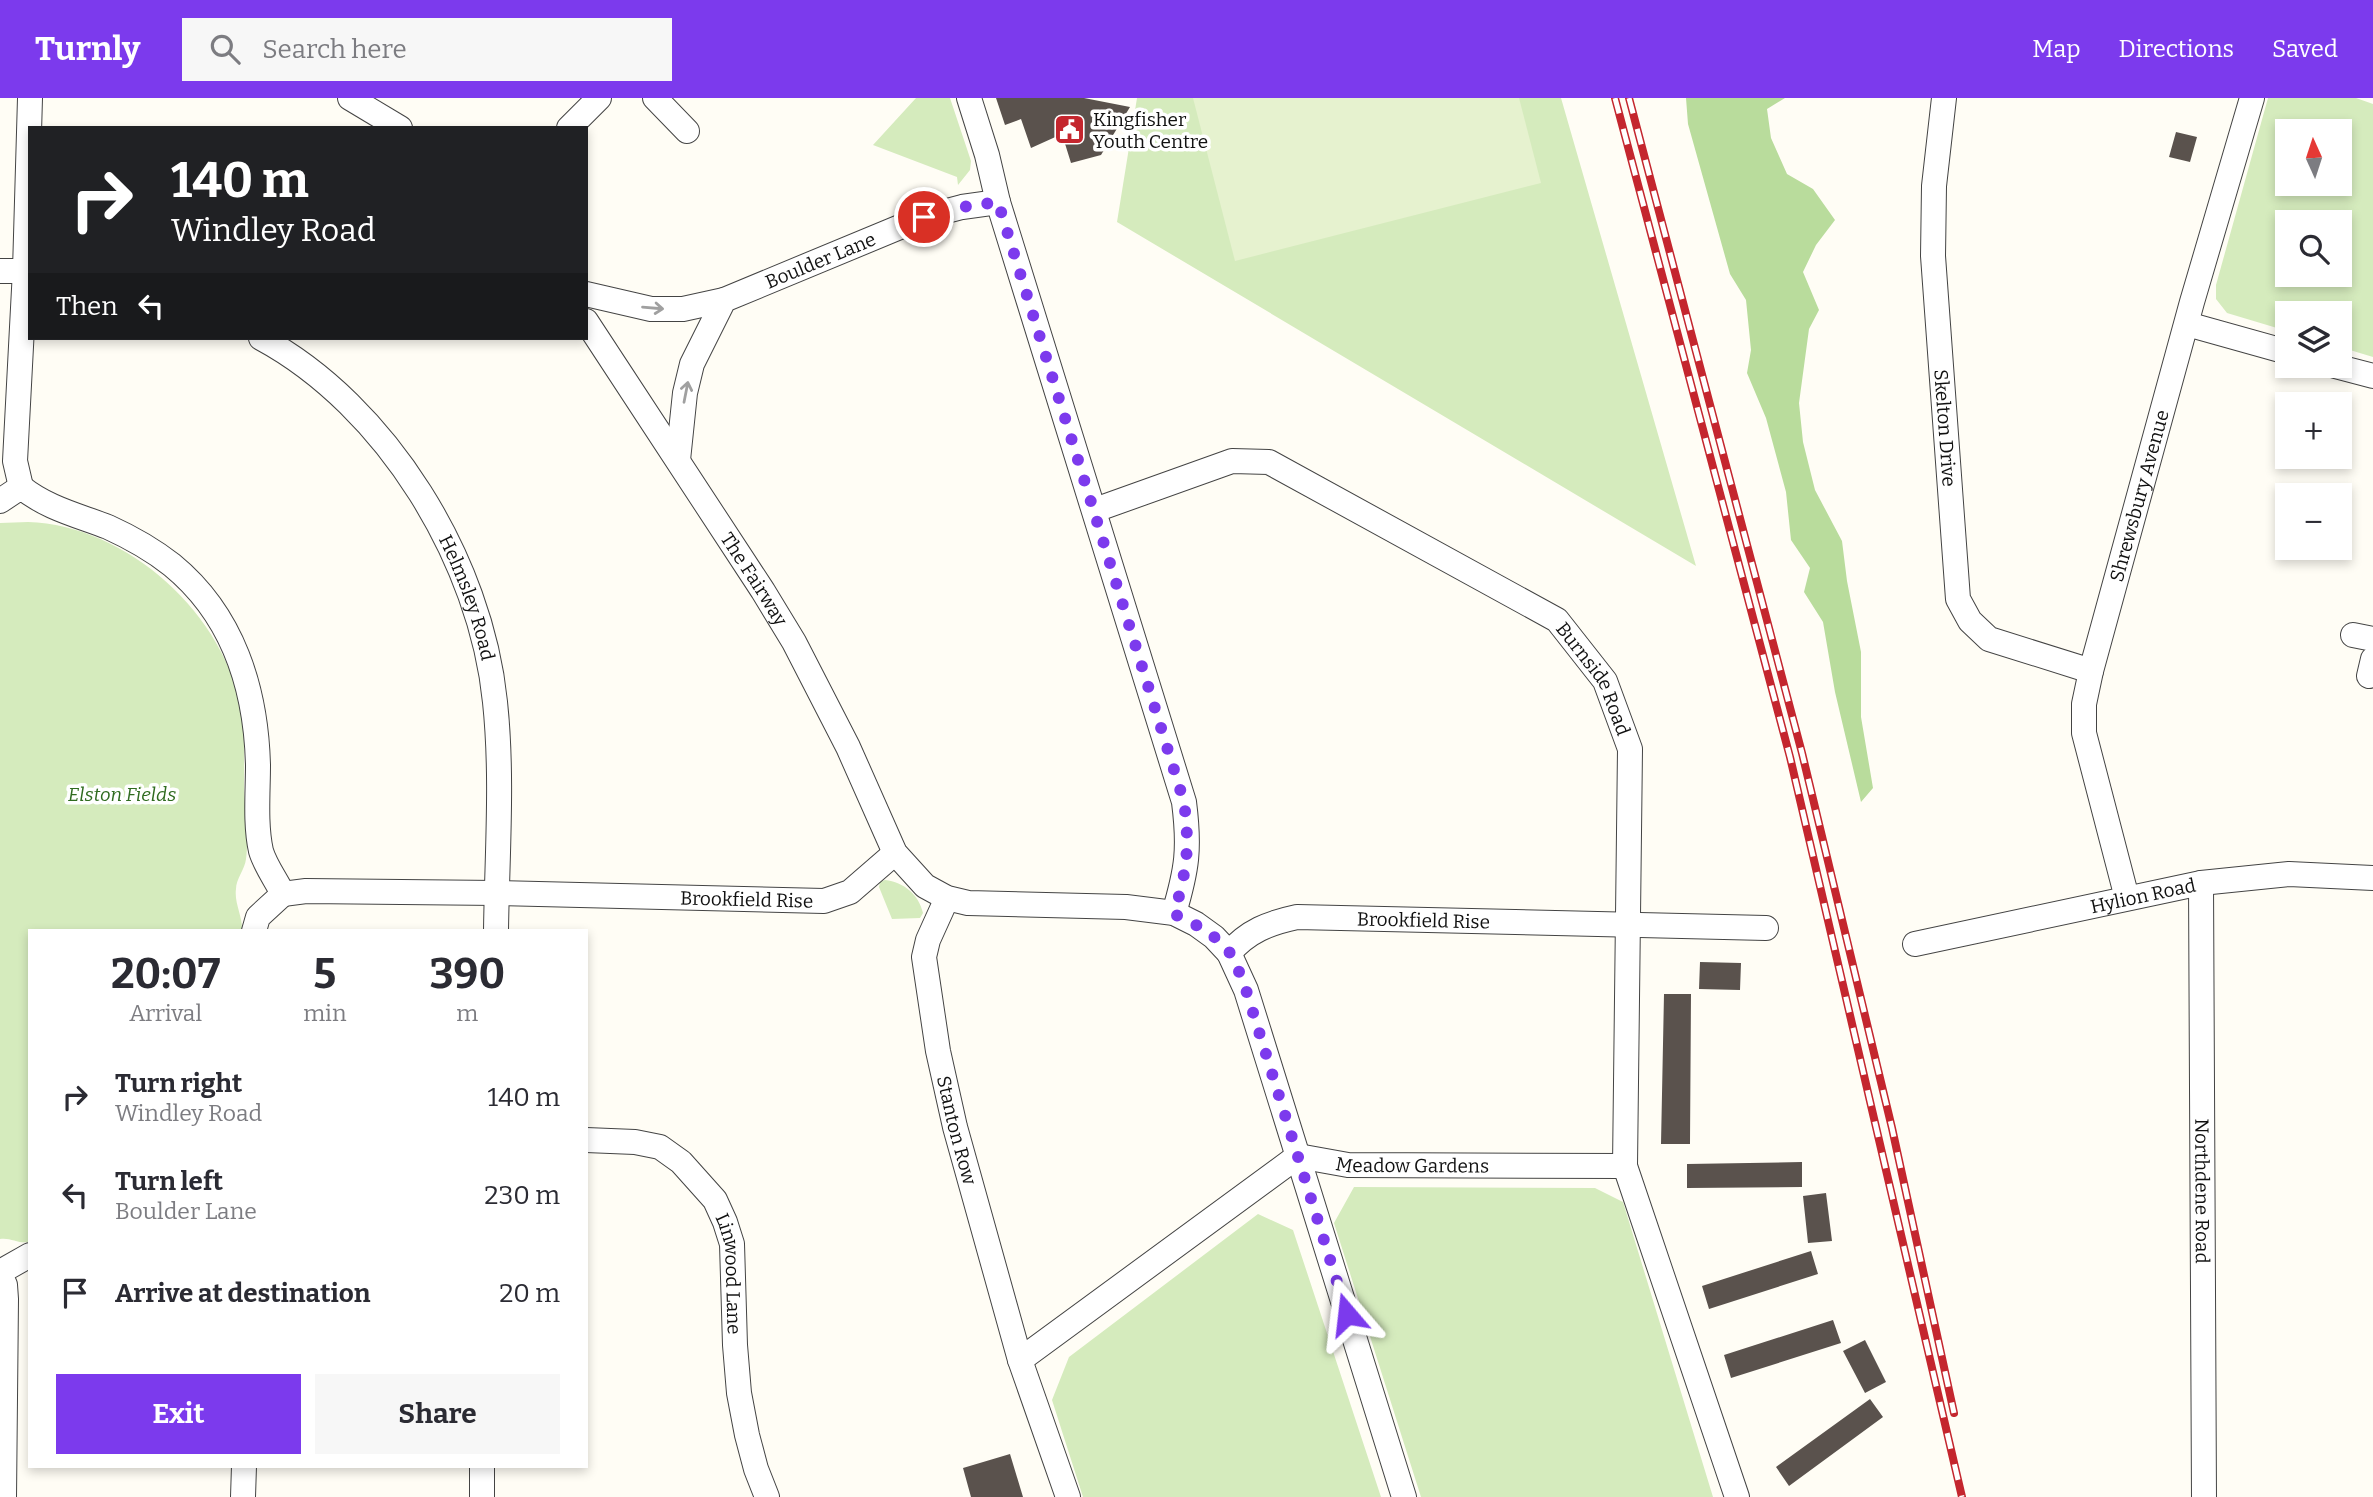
<!DOCTYPE html>
<meta charset="utf-8">
<style>
body{margin:0;font-family:Bitter,serif;background:#f7f7f7;color:#2b2b33;height:100vh;display:flex;flex-direction:column;font-size:26px;white-space:nowrap}
*{box-sizing:border-box;margin:0}
p{font-size:23px;color:#7c7c81}
.icon{flex:none;width:38px;height:38px;fill:none;stroke:currentColor;stroke-width:2;stroke-linecap:round;stroke-linejoin:round}
.map{position:relative;flex:1;overflow:hidden}
.details{position:absolute;left:28px;top:831px;width:560px;height:539px;display:flex;flex-direction:column;background:#fff;border-radius:0px;box-shadow:0 4px 10px #0003}
.details>*{flex:none}
.top-card{position:absolute;left:28px;top:28px;width:560px;height:214px;border-radius:0px;box-shadow:0 4px 10px #0003;background:#202124;color:#fff;overflow:hidden}
.needle{width:46px;rotate:357deg}
.tools{position:absolute;left:2275px;top:21px;display:grid;gap:14px}
.tools a{display:grid;place-items:center;width:77px;height:77px;border-radius:0px;background:#fff;box-shadow:0 4px 10px #0003;font-size:35px}
.pin{position:absolute;display:grid;place-items:center;width:60px;height:60px;color:#fff;margin:-30px;border:4px solid #fff;border-radius:50%;box-shadow:0 2px 7px #0007}
.me{position:absolute;width:77px;margin:-38px;rotate:343deg;stroke-linejoin:round;filter:drop-shadow(0 0 5px #0008)}
.turn{display:flex;align-items:center;gap:24px;height:147px;padding:0 28px;font-size:32px}
.turn .icon{width:91px;height:91px;stroke-width:2.5}
.turn b{display:block;font-size:49px;line-height:60px}
.then{display:flex;align-items:center;height:66px;padding:0 28px;background:#0003;gap:14px;font-size:26px}
.eta{display:flex;justify-content:space-evenly;align-items:center;height:119px;text-align:center}
.eta b{font-size:42px;font-weight:700;line-height:49px}
.cta{display:flex;gap:14px;margin-top:auto;padding:14px 28px}
.cta a{flex:1;height:80px;border-radius:0px;background:#7c3aed;color:#fff;font-size:28px;font-weight:700;line-height:80px;text-align:center}
.cta a+a{background:#f7f7f7;color:#2b2b33}
ul{padding:0;list-style:none}
li{display:flex;align-items:center;gap:21px;height:98px;padding:0 28px}
li div{flex:1}
li b{display:block;font-size:26px}
li em{font-style:normal}
header{display:flex;align-items:center;gap:42px;box-sizing:border-box;height:98px;padding:0 35px;background:#7c3aed;color:#fff}
header strong{font-size:33px}
nav{display:flex;gap:38px;margin-inline-start:auto;font-size:24px}
.search{width:490px;height:63px;background:#f7f7f7;display:flex;align-items:center;gap:18px;box-sizing:border-box;padding:0 24px;border-radius:0px;color:#7c7c81;font-size:26px}
.map>svg:first-child{display:block}
.green{fill:#d5ebbd;fill-rule:evenodd}
.forest{fill:#b9dc9c}
.pitch{fill:#e6f2cf}
.building{fill:#5a524d}
.lines{fill:none;stroke-linecap:round;stroke-linejoin:round}
.minor-casing{stroke:#444;stroke-width:26}
.minor{stroke:#fff;stroke-width:24}
.rail-casing{stroke:#c4262e;stroke-width:8}
.rail{stroke:#fff;stroke-width:5;stroke-dasharray:16;stroke-linecap:butt}
.oneway{stroke:#a0a0a0}
.route{stroke:#7c3aed;stroke-width:12;stroke-dasharray:0 21.6}
.labels{text-anchor:middle;stroke-width:7;stroke-linejoin:round;paint-order:stroke}
.poi-label{font-size:19px;fill:#111;stroke:#fff;text-anchor:start}
.street-label{font-size:19px;fill:#111;stroke:#fff}
.park-label{font-size:19px;font-style:italic;fill:#2f6b1f;stroke:#fff}
</style>
<header>
<strong>Turnly</strong>
<div class="search"><svg class="icon" aria-label="search" viewBox="0 0 24 24"><circle cx="10" cy="10" r="6"/><path d="M15 15l6 6"/></svg>Search here</div>
<nav><a>Map</a><a>Directions</a><a>Saved</a></nav>
</header>
<div class="map">
<svg width="2373" height="1399" viewBox="0 0 2373 1399">
<rect width="100%" height="100%" fill="#fffdf5"/>
<!-- green -->
<path class="green" d="M916,0h34l21,63 -1,9 -12,15 -1,-8 -84,-32z
M1137,0h424l135,468 -579,-344z
M2268,0h88l17,6v253l-33,-10v-34h-53v18l-60,-18 -11,-14v-14zM2340,33v53h-53v-53zM2287,124h53v53h-53z
M28,424c99,3 199,93 214,192 3,24 2,51 2,75 1,22 5,48 2,70 -1,10 -10,20 -10,30 -2,14 7,28 6,42h-212v311c-12,2 -20,-5 -30,-3v-716z
M885,782c19,2 34,15 38,33l-3,5 -28,1 -13,-32 1,-5z
M1354,1089l241,1 28,14 90,295h-292l-87,-274z
M1258,1116l35,16 88,267h-298l-31,-97 17,-43z"/>
<!-- forest -->
<path class="forest" d="M1686,0h99l-18,11 4,29 16,36 26,15 22,31 -19,25 -13,27 16,38 -10,19 -10,74 4,39 12,48 27,51 5,40 14,71v65l12,71 -12,14 -26,-110 -12,-70 -19,-30 6,-24 -19,-28 -5,-48 -20,-74 -19,-45 4,-23 -5,-50 -16,-26 -42,-150z"/>
<!-- pitch -->
<path class="pitch" d="M1193,0h326l22,85 -306,78z"/>
<!-- building -->
<path class="building" d="M996,0h88l46,9 -29,48 -30,8 -9,-29 -31,14 -10,-29 -16,6z
M2176,34l21,5 -7,25 -21,-5z
M1700,864l41,1 -1,27 -41,-1z
M1664,896h27l-1,150h-29z
M1802,1064v25l-115,1v-24z
M1826,1095l6,48 -24,2 -5,-47z
M1811,1153l7,23 -109,35 -7,-23z
M1833,1222l8,23 -110,35 -7,-23z
M1865,1242l21,42 -21,11 -22,-42z
M1870,1301l13,18 -94,69 -13,-19z
M1010,1356l13,43h-52l-8,-29z"/>
<g class="lines">
<defs>
<g id="minor">
<path d="M350,0l50,30"/>
<path d="M655,0l32,33"/>
<path d="M969,0l18,57 11,47 186,600c6,47 3,67 -10,111"/>
<path id="s1" d="M1944,0l-10,88 -1,70 25,343 12,22 19,18 102,32"/>
<path d="M569,30l30,-30"/>
<path d="M0,173h30"/>
<path d="M586,196l65,15h32l41,-9"/>
<path id="s2" d="M586,223l177,270 31,51 54,105 47,106 30,33 22,12 21,5 158,4 48,6 22,11 18,13 15,16 17,37 158,507"/>
<path d="M2187,226l100,28"/>
<path id="s3" d="M261,240c126,68 220,223 234,364 8,75 2,153 1,229"/>
<path d="M2335,268l38,10"/>
<path id="s4" d="M678,362l7,-67 7,-29 32,-64 200,-83 38,-10 36,-5"/>
<path d="M21,389l-6,-26 10,-191 5,-172"/>
<path d="M0,403l21,-14c26,21 56,28 87,40 22,10 45,23 64,38 61,50 84,124 86,200 0,27 -3,59 3,86 4,14 15,29 22,43l-25,23 -4,14"/>
<path id="s5" d="M1095,412l137,-49 37,1 288,158 48,61 25,68 -5,417"/>
<path d="M2353,537l20,4"/>
<path d="M2369,578l4,-17"/>
<path id="s6" d="M2201,785l3,614"/>
<path id="s7" d="M283,796l23,-3 191,2 327,8 26,-9 45,-39"/>
<path id="s8" d="M947,800l-19,42 -4,17 14,94 17,76 65,233 48,137"/>
<path id="s9" d="M2127,800l-43,-165v-29l7,-33 101,-369 60,-204"/>
<path id="s10" d="M1915,846l286,-61 88,-9 84,4"/>
<path id="s11" d="M1229,855c19,-22 40,-30 68,-36l469,11"/>
<path id="s12" d="M586,1042l49,2 25,5 21,15 34,38 10,22 7,22 3,101 4,48 8,42 9,34 11,28"/>
<path d="M0,1174l30,-17"/>
<path d="M0,1176l5,11 1,14 -2,198"/>
<path id="s13" d="M1020,1262l278,-204 50,9 277,1 112,331"/>
<path d="M243,1399l1,-31"/>
<path d="M482,1399v-31"/>
</g>
</defs>
<!-- minor casing -->
<use href="#minor" class="minor-casing"/>
<!-- minor -->
<use href="#minor" class="minor"/>
<defs>
<path id="rail" d="M1615,0l175,659 172,740
M1629,0l173,655 90,375 62,285"/>
</defs>
<!-- rail casing -->
<use href="#rail" class="rail-casing"/>
<!-- rail -->
<use href="#rail" class="rail"/>
</g>
<!-- one-way arrows -->
<defs><path id="oneway-shaft" d="M-6 0H5M1.5-3L5.5 0L1.5 3" fill="none" stroke-width="1.6" stroke-linecap="round" stroke-linejoin="round" transform="scale(1.75)"/></defs>
<g class="oneway">
<use href="#oneway-shaft" transform="translate(653 210) rotate(5)"/>
<use href="#oneway-shaft" transform="translate(686 294) rotate(-79)"/>
</g>
<g class="lines">
<!-- route -->
<path class="route" d="M924,119l38,-10 36,-5 186,600c6,47 3,67 -10,112 20,9 43,21 56,39 7,11 11,25 16,37l101,324"/>
</g>
<!-- icons -->
<defs>
<symbol id="civic-square" viewBox="-11 -11 22 22"><rect x="-9" y="-9" width="18" height="18" rx="4" fill="#c4262e" stroke="#fff"/><path d="M-.6-6.5H3V-4.5H.6V-3L4-1V1h2V6H-6V1h2V-1L-.6-3ZM-1.2 2.5V6h2.4V2.5Z" fill="#fff"/></symbol>
</defs>
<g fill-rule="evenodd">
<use href="#civic-square" x="1052" y="14" width="35" height="35"/>
</g>
<g class="labels">
<!-- poi labels -->
<g class="poi-label">
<text x="1093" y="28">Kingfisher<tspan x="1093" dy="22">Youth Centre</tspan></text>
</g>
<!-- street labels -->
<g class="street-label">
<text dy="7" stroke="none"><textPath href="#s4" startOffset="273">Boulder Lane</textPath></text>
<text dy="7" stroke="none"><textPath href="#s1" startOffset="331">Skelton Drive</textPath></text>
<text dy="7" stroke="none"><textPath href="#s9" startOffset="415">Shrewsbury Avenue</textPath></text>
<text dy="7" stroke="none"><textPath href="#s2" startOffset="308">The Fairway</textPath></text>
<text dy="7" stroke="none"><textPath href="#s3" startOffset="340">Helmsley Road</textPath></text>
<text dy="7" stroke="none"><textPath href="#s5" startOffset="581">Burnside Road</textPath></text>
<text dy="7" stroke="none"><textPath href="#s10" startOffset="233">Hylion Road</textPath></text>
<text dy="7" stroke="none"><textPath href="#s7" startOffset="464">Brookfield Rise</textPath></text>
<text dy="7" stroke="none"><textPath href="#s11" startOffset="205">Brookfield Rise</textPath></text>
<text dy="7" stroke="none"><textPath href="#s8" startOffset="240">Stanton Row</textPath></text>
<text dy="7" stroke="none"><textPath href="#s13" startOffset="460">Meadow Gardens</textPath></text>
<text dy="7" stroke="none"><textPath href="#s6" startOffset="308">Northdene Road</textPath></text>
<text dy="7" stroke="none"><textPath href="#s12" startOffset="228">Linwood Lane</textPath></text>
</g>
<!-- park labels -->
<g class="park-label">
<text x="122" y="703">Elston Fields</text>
</g>
</g>
</svg>
<div class="tools">
<a><svg class="needle" viewBox="-14 -14 28 28"><path d="M0-13l5 13h-10z" fill="#e53935"/><path d="M0 13l5-13h-10z" fill="#7c7c81"/></svg></a>
<a><svg class="icon" aria-label="search" viewBox="0 0 24 24"><circle cx="10" cy="10" r="6"/><path d="M15 15l6 6"/></svg></a>
<a><svg class="icon" aria-label="layers" viewBox="0 0 24 24"><path d="M12 4l9 5-9 5-9-5zM3 14l9 5 9-5"/></svg></a>
<a>+</a>
<a>−</a>
</div>
<div class="pin" style="left:924px;top:119px;background:#d93025"><svg class="icon" aria-label="arrive" viewBox="0 0 24 24"><path d="M6 21V4h12l-3 4 3 4H6"/></svg></div>
<svg class="me" style="left:1347px;top:1216px" viewBox="-20 -20 40 40"><path d="M0-17L14 15 0 8-14 15z" fill="#7c3aed" stroke="#fff" stroke-width="4"/></svg>
<div class="top-card">
<div class="turn"><svg class="icon" aria-label="right" viewBox="0 0 24 24"><path d="M7 20v-9h11M14 6l5 5-5 5"/></svg><div><b>140 m</b>Windley Road</div></div>
<div class="then">Then<svg class="icon" aria-label="left" viewBox="0 0 24 24"><path d="M17 20v-9H6M10 6l-5 5 5 5"/></svg></div>
</div>
<section class="details">
<div class="eta">
<div><b>20:07</b><p>Arrival</p></div>
<div><b>5</b><p>min</p></div>
<div><b>390</b><p>m</p></div>
</div>
<ul>
<li><svg class="icon" aria-label="right" viewBox="0 0 24 24"><path d="M7 20v-9h11M14 6l5 5-5 5"/></svg><div><b>Turn right</b><p>Windley Road</p></div><em>140 m</em></li>
<li><svg class="icon" aria-label="left" viewBox="0 0 24 24"><path d="M17 20v-9H6M10 6l-5 5 5 5"/></svg><div><b>Turn left</b><p>Boulder Lane</p></div><em>230 m</em></li>
<li><svg class="icon" aria-label="arrive" viewBox="0 0 24 24"><path d="M6 21V4h12l-3 4 3 4H6"/></svg><div><b>Arrive at destination</b></div><em>20 m</em></li>
</ul>
<div class="cta"><a>Exit</a><a>Share</a></div>
</section>
</div>
